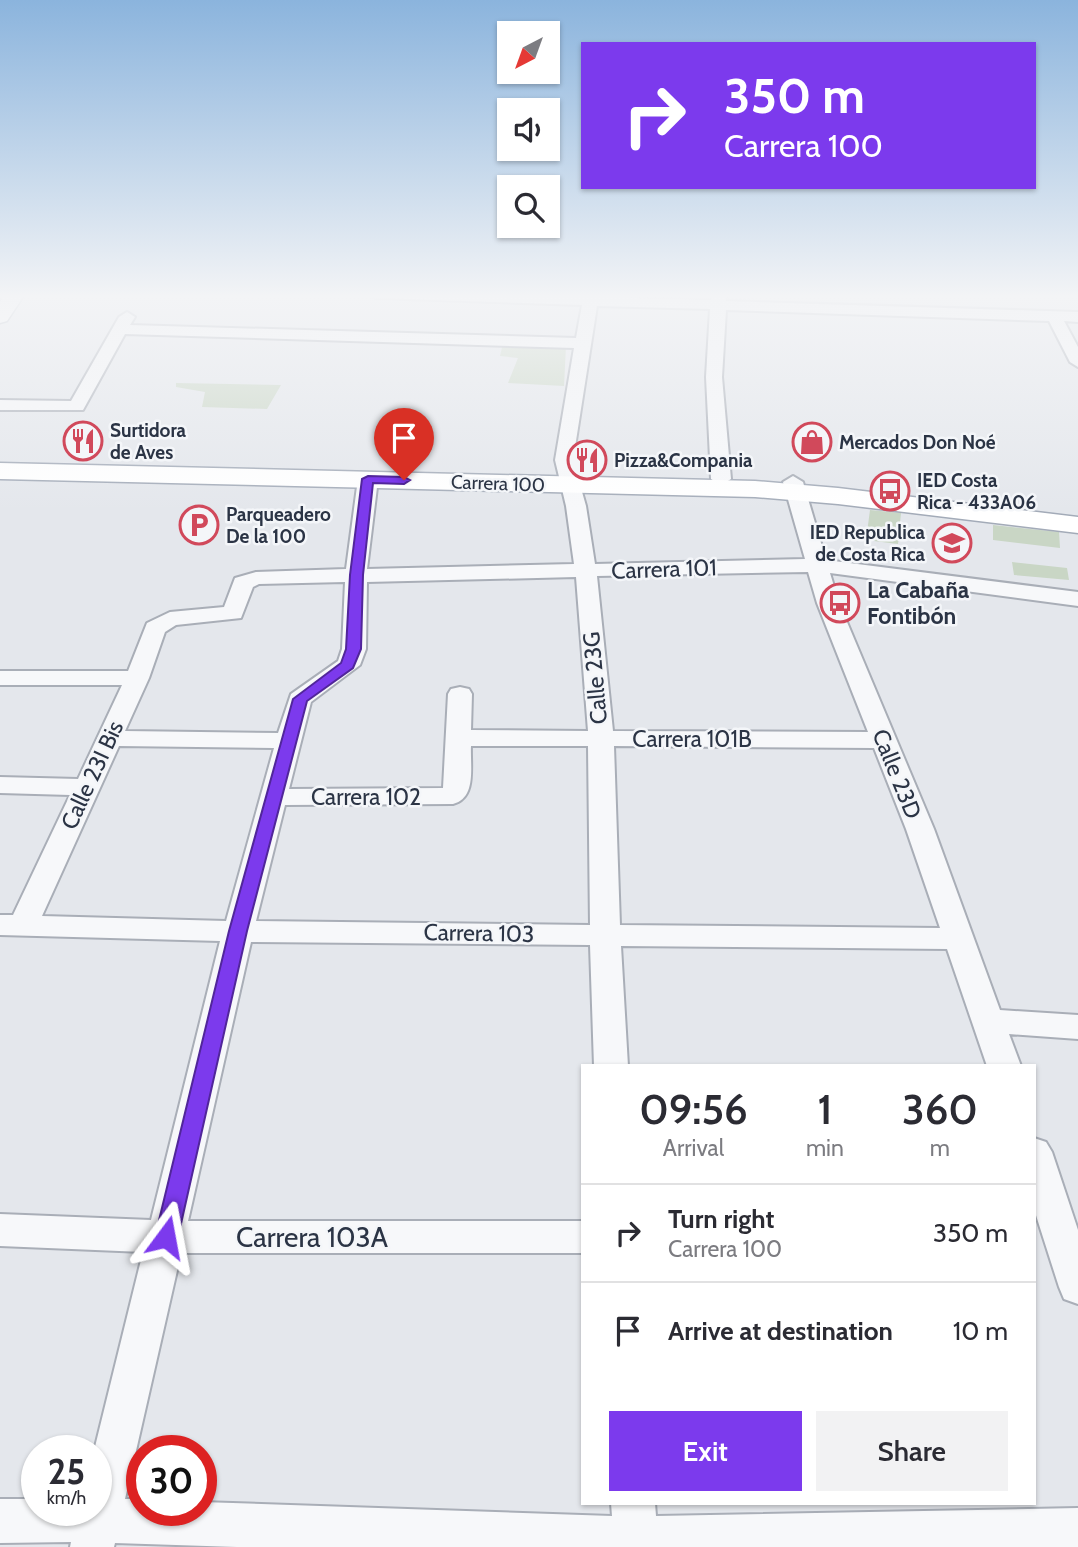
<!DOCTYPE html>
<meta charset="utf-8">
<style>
body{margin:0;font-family:Cabin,sans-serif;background:#f2f2f3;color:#2b2b33;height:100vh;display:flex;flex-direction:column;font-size:26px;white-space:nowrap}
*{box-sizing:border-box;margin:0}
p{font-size:23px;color:#7c7c81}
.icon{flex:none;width:38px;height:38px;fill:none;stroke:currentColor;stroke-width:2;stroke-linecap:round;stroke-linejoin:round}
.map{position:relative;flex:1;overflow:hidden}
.drawer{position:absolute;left:581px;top:1064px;width:455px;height:441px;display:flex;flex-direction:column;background:#fff;border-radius:0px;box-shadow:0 2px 5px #0004}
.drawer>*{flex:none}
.banner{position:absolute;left:581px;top:42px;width:455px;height:147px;border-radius:0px;box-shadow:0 2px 5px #0004;background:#7c3aed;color:#fff;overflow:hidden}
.needle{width:46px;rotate:221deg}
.tools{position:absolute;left:497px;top:21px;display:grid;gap:14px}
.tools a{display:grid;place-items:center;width:63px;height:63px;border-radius:0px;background:#fff;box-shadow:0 2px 5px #0004;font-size:35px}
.speed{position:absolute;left:21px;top:1435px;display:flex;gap:14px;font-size:35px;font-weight:700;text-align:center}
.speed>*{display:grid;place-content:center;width:91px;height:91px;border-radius:50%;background:#fff;box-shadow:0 2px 5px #0004;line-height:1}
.speed small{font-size:18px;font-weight:400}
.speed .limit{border:10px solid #d22;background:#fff;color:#111}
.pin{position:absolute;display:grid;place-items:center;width:60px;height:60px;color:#fff;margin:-72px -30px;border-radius:50% 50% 50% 0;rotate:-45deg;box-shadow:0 0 7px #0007}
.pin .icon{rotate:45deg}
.me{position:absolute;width:77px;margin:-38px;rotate:13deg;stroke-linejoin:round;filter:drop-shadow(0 0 5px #0008)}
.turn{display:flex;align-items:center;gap:24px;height:147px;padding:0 28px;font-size:32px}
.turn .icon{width:91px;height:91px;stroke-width:2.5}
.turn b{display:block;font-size:49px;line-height:60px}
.eta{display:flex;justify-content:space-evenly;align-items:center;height:119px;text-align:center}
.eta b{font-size:42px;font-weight:600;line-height:49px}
.action{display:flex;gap:14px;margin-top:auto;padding:14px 28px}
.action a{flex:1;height:80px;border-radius:0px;background:#7c3aed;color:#fff;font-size:28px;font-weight:600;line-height:80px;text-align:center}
.action a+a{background:#f2f2f3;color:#2b2b33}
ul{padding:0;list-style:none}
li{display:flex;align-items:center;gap:21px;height:98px;padding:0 28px;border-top:2px solid #e1e1e2}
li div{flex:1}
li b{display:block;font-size:26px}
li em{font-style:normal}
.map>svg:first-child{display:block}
.green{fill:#c9d6c5}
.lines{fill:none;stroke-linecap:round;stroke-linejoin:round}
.minor-casing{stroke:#a9aeb7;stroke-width:4}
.major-casing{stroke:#a3abb8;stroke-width:3}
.minor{fill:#f7f8fa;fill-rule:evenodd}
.major{fill:#fff;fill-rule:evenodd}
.route{fill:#7c3aed;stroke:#51269a;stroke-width:2}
.labels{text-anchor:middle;stroke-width:5;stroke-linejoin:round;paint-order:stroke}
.far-poi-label{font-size:19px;font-weight:bold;fill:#2b3445;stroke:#f4f6f9;text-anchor:start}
.far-street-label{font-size:19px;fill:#2b3445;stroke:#f4f6f9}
.street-label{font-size:23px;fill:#2b3445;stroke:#f4f6f9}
.poi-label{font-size:23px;font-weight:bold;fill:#2b3445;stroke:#f4f6f9;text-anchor:start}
.near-street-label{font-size:28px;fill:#2b3445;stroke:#f4f6f9}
</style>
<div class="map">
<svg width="1078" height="1547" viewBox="0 0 1078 1547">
<rect width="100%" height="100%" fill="#e4e7ec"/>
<!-- green -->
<path class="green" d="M503,343l63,3 -2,40 -56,-3 10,-25 -18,-2z
M176,383l105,2 -14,24 -65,-2 3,-15 -29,-5z
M870,510l31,3 -3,31 -32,-4z
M993,525l66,7 1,16 -67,-8z
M1012,562l55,6 2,12 -55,-5z"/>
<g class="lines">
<defs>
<path id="minor" d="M369,294l214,2 1,-2h14v3l113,3 1,-6h14v7l352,11v10l-14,-1 14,26v20l-8,-5 -21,-41 -323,-11 -4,67 9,102 -10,6 -10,-6 -5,-102 4,-68 -113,-3 -24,154 13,46 9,58 210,-5 -22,-77 10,-6 10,6 23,78 252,32v14l-248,-33 9,30 95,226 66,181 78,5v24l-69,-5 12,32h-34l-40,-117 -326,-3 7,120h-34l-4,-121 -339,-3 -63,279h395v32h-402l-56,246h17v11h59v-8l411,14 -1,-13h44l1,13 422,-8v39h-841l-122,-4 -1,4h-44l1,-5 -71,1v-44h37v11h59v-59h-2l49,-199 -143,-6v-32l151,6 69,-279 -220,-6v-20h13l57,-120 -70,-2v-16l78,2 44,-94h-122v-14h128l19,-48 23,-11 54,-5 11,-29 21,-6 90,-3 12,-90 10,-6 10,6 -11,90 207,-5 -8,-58 -11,-46 19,-112 -449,-14 -42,76h-83v-10l71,1 48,-84 8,-5 8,5 -5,8 446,13 6,-33 -206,-7zM808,572l9,31 51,129 -255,-1 -16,-155zM576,577l12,154 -117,-1 1,-36 -3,-5 -9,-2 -9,2 -3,5 -5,94 -154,1 22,-87 49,-37 6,-16 1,-67zM345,582l-3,67 -4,12 -47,33 -13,39 -153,-2 24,-53 16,-46 11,-7 65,-7 12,-31 6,-3zM119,746l155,2 -48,173 -184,-5zM471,746h117l2,179 -334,-4 29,-116 168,-1c24,-6 17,-38 18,-58zM614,746l260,2 32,81 34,99 -320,-3z
M1034,1138l12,4 6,10 26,78v74l-14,-5 -5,-12 -25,-78z"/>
<path id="major" d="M5,294h20l-18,27 -7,2v-21z
M0,463l755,18 83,7 240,29v16l-240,-29 -83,-7 -755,-18z"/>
</defs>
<!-- minor casing -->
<use href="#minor" class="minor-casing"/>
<!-- major casing -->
<use href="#major" class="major-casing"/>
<!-- minor -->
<use href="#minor" class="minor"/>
<!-- major -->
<use href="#major" class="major"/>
</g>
<!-- sky -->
<linearGradient id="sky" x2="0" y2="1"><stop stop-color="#8bb4dd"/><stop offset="0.58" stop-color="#f3f4f6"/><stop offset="1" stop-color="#f3f4f6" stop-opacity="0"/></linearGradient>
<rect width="1078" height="511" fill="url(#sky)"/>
<!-- route -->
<path class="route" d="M368,476l36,1 6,3 -6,4 -31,-1 -10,92 -2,74 -8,19 -46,33 -60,230 -69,306 -4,6 -8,3 -8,-3 -3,-6 74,-306 64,-232 48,-36 5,-14 4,-74 12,-96z"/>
<!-- icons -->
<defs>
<symbol id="restaurant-ring" viewBox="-11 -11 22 22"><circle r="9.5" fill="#f4f6f9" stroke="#d1495b" stroke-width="1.5"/><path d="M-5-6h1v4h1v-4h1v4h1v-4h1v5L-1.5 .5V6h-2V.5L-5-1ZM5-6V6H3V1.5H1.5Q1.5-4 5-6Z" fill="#d1495b"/></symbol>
<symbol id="shop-ring" viewBox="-11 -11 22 22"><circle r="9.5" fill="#f4f6f9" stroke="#d1495b" stroke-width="1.5"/><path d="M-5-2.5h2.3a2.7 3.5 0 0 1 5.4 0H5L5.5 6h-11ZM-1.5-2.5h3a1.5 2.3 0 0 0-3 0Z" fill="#d1495b"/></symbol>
<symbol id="bus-ring" viewBox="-11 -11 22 22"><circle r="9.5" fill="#f4f6f9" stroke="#d1495b" stroke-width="1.5"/><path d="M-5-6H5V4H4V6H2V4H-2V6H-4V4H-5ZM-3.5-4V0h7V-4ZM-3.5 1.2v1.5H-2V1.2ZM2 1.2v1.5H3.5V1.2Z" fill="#d1495b"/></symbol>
<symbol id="parking-ring" viewBox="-11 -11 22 22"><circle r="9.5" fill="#f4f6f9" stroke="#d1495b" stroke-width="1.5"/><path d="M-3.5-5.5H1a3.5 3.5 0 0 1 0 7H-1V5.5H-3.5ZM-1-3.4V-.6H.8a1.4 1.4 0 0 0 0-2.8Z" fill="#d1495b"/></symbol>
<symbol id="school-ring" viewBox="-11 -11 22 22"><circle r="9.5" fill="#f4f6f9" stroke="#d1495b" stroke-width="1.5"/><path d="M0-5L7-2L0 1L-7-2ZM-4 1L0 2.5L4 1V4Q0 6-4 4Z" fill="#d1495b"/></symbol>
</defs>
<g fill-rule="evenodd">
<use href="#restaurant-ring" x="61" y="419" width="44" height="44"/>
<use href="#shop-ring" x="790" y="420" width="44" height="44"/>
<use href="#restaurant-ring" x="565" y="438" width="44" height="44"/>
<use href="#bus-ring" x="868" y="469" width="44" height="44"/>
<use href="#parking-ring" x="177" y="503" width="44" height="44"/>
<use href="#school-ring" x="930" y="521" width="44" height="44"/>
<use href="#bus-ring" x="818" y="581" width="44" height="44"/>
</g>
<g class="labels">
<!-- far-poi labels -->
<g class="far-poi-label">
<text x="110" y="437">Surtidora<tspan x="110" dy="22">de Aves</tspan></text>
<text x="839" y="449">Mercados Don Noé</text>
<text x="614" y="467">Pizza&amp;Compania</text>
<text x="917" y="487">IED Costa<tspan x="917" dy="22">Rica - 433A06</tspan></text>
<text x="226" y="521">Parqueadero<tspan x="226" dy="22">De la 100</tspan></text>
<text x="925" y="539" text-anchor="end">IED Republica<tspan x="925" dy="22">de Costa Rica</tspan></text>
</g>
<!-- far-street labels -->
<g class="far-street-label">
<text transform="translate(498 483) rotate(2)" y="7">Carrera 100</text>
</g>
<!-- street labels -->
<g class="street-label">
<text transform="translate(664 569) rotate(-2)" y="8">Carrera 101</text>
<text transform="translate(595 678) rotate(-95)" y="8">Calle 23G</text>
<text x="692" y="747">Carrera 101B</text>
<text transform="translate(897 774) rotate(68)" y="8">Calle 23D</text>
<text transform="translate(92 775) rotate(-65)" y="8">Calle 23I Bis</text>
<text x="366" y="805">Carrera 102</text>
<text transform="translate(479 933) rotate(1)" y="8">Carrera 103</text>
</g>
<!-- poi labels -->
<g class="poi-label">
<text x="867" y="598">La Cabaña<tspan x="867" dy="26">Fontibón</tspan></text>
</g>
<!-- near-street labels -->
<g class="near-street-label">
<text x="312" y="1247">Carrera 103A</text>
</g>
</g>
</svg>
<div class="tools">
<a><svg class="needle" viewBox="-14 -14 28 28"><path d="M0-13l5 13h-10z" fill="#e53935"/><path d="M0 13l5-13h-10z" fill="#7c7c81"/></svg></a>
<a><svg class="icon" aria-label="sound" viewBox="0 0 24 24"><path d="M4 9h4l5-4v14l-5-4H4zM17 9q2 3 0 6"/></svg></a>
<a><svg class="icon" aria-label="search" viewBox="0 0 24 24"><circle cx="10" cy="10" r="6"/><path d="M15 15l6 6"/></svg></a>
</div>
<div class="speed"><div>25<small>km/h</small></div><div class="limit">30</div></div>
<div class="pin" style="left:404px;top:480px;background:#d93025"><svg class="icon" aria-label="arrive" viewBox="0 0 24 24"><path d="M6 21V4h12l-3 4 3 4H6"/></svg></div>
<svg class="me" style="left:166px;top:1237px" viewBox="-20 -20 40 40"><path d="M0-17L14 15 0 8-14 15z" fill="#7c3aed" stroke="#fff" stroke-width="4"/></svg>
<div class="banner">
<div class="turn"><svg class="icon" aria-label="right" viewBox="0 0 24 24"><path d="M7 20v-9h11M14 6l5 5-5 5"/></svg><div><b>350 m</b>Carrera 100</div></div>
</div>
<section class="drawer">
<div class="eta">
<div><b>09:56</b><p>Arrival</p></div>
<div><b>1</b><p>min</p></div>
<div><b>360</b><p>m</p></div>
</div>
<ul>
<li><svg class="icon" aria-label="right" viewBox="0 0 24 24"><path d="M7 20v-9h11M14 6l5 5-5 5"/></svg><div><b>Turn right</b><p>Carrera 100</p></div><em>350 m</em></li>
<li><svg class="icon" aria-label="arrive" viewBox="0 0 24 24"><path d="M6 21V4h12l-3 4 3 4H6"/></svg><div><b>Arrive at destination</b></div><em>10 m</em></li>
</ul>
<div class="action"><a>Exit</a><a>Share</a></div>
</section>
</div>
